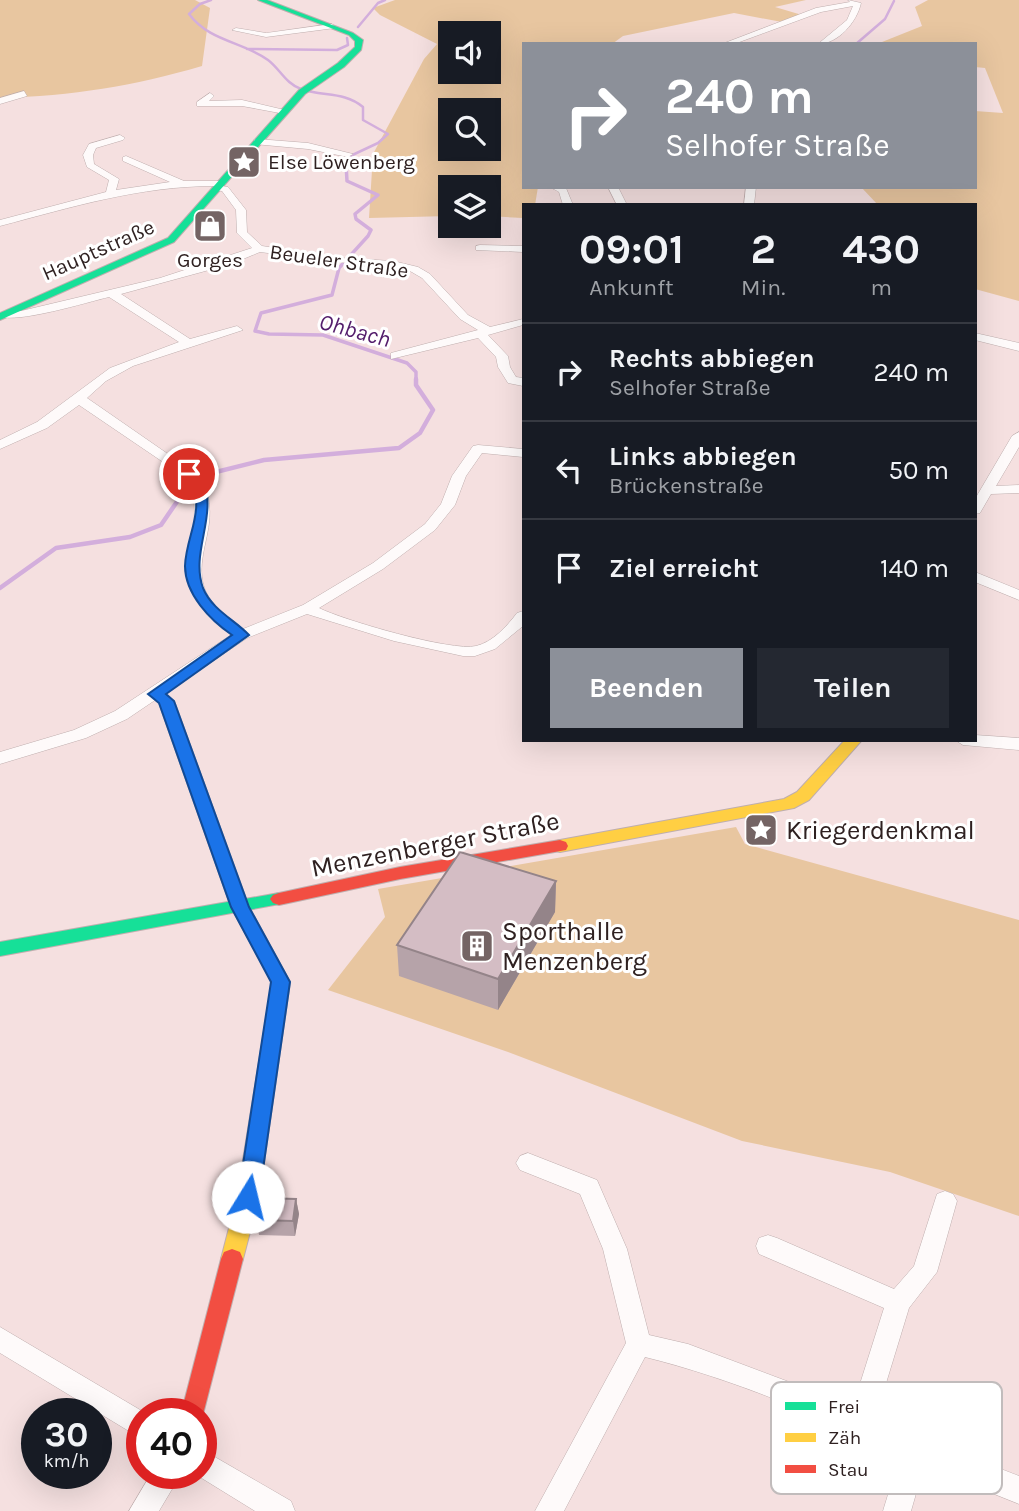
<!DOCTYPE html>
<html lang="de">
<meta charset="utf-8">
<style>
body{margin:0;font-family:Karla,sans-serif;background:#242831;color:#f1f3f6;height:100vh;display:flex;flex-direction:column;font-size:26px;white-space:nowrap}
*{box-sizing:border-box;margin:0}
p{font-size:23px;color:#9ea1a6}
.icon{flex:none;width:38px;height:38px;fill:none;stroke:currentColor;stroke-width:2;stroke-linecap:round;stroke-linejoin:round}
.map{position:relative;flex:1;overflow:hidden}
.details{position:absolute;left:522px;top:203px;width:455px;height:539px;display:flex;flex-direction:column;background:#171b24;border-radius:0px;box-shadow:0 7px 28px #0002}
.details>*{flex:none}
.top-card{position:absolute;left:522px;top:42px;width:455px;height:147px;border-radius:0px;box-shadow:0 7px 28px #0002;background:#8c9099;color:#fff;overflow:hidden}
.fabs{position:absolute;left:438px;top:21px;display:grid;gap:14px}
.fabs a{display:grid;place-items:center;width:63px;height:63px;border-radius:0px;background:#171b24;box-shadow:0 7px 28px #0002;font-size:35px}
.speed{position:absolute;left:21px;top:1398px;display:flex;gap:14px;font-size:35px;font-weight:700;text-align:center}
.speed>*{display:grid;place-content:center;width:91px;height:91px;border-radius:50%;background:#171b24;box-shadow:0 7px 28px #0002;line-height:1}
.speed small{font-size:18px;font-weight:400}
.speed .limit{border:10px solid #d22;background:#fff;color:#111}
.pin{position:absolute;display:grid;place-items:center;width:60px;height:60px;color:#fff;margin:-30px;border:4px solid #fff;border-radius:50%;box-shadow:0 2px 7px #0007}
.me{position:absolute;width:77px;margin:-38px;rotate:9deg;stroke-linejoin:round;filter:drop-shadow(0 0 5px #0008)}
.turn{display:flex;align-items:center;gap:24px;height:147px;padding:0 28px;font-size:32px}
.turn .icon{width:91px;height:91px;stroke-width:2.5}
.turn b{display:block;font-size:49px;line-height:60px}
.eta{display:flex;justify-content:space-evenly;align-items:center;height:119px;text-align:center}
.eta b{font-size:42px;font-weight:700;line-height:49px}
.action{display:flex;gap:14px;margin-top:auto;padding:14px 28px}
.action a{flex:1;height:80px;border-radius:0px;background:#8c9099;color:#fff;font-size:28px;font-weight:700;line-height:80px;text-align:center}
.action a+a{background:#242831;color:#f1f3f6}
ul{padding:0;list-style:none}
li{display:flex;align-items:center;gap:21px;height:98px;padding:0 28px;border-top:2px solid #363941}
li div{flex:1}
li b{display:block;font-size:26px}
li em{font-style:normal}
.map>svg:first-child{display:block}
.green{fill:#e8c6a0;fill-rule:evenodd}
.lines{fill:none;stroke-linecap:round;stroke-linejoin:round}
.stream-far2{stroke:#d3aedc;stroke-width:2.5}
.stream-far1{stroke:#d3aedc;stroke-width:3.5}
.stream{stroke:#d3aedc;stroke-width:4.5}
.street-casing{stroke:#bfaeae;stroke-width:1}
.fast-casing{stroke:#bfaeae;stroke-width:2}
.slow-casing{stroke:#bfaeae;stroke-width:2}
.jam-casing{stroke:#bfaeae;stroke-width:2}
.street{fill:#fefafa;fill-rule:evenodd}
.fast{fill:#16e098;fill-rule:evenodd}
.slow{fill:#ffcf43;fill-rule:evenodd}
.jam{fill:#f24e42;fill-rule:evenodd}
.wall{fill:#b6a3a9}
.shaded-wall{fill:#948489}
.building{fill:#d4bdc4;stroke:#948489;stroke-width:2}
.route{fill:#1a73e8;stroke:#114b97;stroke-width:2}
.labels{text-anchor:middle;stroke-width:6;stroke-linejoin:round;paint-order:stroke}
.far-poi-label{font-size:21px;fill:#2f2121;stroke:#fff;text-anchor:start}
.far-street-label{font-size:21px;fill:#2f2121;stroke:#fff}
.far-water-label{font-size:23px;font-style:italic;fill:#531c6b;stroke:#fff}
.poi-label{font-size:26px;fill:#2f2121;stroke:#fff;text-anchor:start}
.street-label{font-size:26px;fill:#2f2121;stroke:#fff}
.key{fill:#fff;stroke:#c1bcbc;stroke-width:2}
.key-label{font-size:19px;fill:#2f2121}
</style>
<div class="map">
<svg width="1019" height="1511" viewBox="0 0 1019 1511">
<rect width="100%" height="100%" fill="#f5e0e0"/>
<!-- green -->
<path class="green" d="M0,0h195l15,8 -8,58c-69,20 -129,30 -202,32z
M395,0h411l-31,7 27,8 -20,7 -48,-9 -111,23 -11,8h-89v143h15l-3,18h-12v13l-35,-2v-29h-38v29l-81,2 4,-64 51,-95 13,-15 -57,-29 -7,-7zM450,33h38v39h-38zM450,110h38v39h-38z
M928,0h91v301l-44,-12v-84h-97l-17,-18h114v-76l28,2 -18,-45 -10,-1v-23h-98l45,-18 -7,-19z
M736,827l9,17 274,76v296l-129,-44 -148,-31 -234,-89 -180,-62 57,-73 -7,-28z"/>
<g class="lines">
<!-- stream-far2 -->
<path class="stream-far2" d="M211,0l-11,4 -11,10c21,28 53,27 79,46 12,9 18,24 33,29 22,8 43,2 62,18v13l25,14 -10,9 -32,15v7
M358,27l20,-24 7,-3
M856,44l29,-25 9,-18
M247,49l90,1 11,-5 -1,-7"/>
<!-- stream-far1 -->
<path class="stream-far1" d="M346,164l1,17 31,14 -23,19 1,5 15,11 -3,6 -29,32 -7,27 -71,18 -6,18 14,3 54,1 84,28 9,9v9"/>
<!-- stream -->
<path class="stream" d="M0,588l56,-40 74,-11 31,-12 24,-35 3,-11 76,-19 135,-12 21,-15 13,-23 -17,-25v-6"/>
<defs>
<path id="street" d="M848,0l13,3c-4,19 -23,41 -43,41l29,-24 6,-14 -32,6 -87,32h-12l94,-36 34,-6z
M332,24l3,4 -69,9 -34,-7 4,-2 30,5z
M24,91l3,5 -27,8v-6z
M210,93l4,3 -5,5 33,-1 47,11 -4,3 -43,-8h-45v-4z
M120,135l5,3 -2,2 -27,8 -3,7 1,9 25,15 -3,11 54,-8 -47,-21v-4l3,-1 58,25h40l2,2 -4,3 6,1 18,23 1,22 15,14 78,12 53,3 25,6 12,7 38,41 22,12 33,-8v6l-35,10 20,21 2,11 6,10 7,1v8l-15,-3 -10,-16 -2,-10 -18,-19 -87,21v-6l87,-23 -18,-11 -38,-41 -12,-7 -150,-19 -29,12 -110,30 69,45 47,-13 6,4 -110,36 -27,15 -19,17 117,81c4,15 7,28 5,44 -3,24 -14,48 -2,71 8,15 23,24 36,35l60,-24 70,-42 52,-39 16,-20 11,-28 21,-30 5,-1 45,4v8l-41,-4 -16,23 -11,29 -20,25 -52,39 -64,39c24,12 133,44 157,38 17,-4 31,-20 41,-33l6,-2v15l-28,23 -20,7h-12l-69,-15 -87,-27 -60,24 -120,81 -41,19 -86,26v-12l74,-22 41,-19 116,-76c-78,-64 -23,-79 -40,-154l-112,-76 -32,23 -47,21v-9l37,-18 73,-54 69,-26 -70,-45c-21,5 -93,27 -109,19l1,-3 20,-2 139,-33 92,-30 -15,-15 -1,-23 -14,-19 -7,-1v-4c-75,0 -143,21 -215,40v-6l106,-28 3,-12 -22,-13 -4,-12 6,-11z
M257,139l51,4 45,11 -5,3 -40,-8 -54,-5v-4z
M550,187l16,1 7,17h-10l-4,-13z
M608,187h10l9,18h-10z
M746,187h10l-2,18h-10z
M480,245l43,1v6l-47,-2v-4z
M975,333l44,10v8l-44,-11z
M1019,432v15l-23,39 23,-1v8l-28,1 -11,19 -5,1v-15l37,-63z
M975,572l44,18v10l-44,-18z
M975,735l44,3v12l-56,-5 -8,-5h20z
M528,1153l69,27 30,69 22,86 39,9 165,62 31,-98 -125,-54 -3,-8 3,-8 9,-3 9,3 117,51 20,-23 23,-72 8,-3 8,3 4,7 -20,71 -28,36 -33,108 47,23 96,37v28l-95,-38 -13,45h-28l17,-56c-78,-39 -170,-77 -255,-98l-81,154h-29l91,-168 -23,-94 -23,-55 -60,-24 -4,-7 4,-7z
M0,1327l147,87h-5v25l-142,-86z
M201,1449l90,52 4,10h-40l-60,-37h6z
M151,1474h30l-22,37h-30z"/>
<path id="fast" d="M258,0h9l86,33 10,7 -2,10 -17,17 -39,27 -131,148 -174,78v-7l168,-75 131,-148 39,-27 17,-16v-6l-6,-6z
M279,893l6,2 3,4 -3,4 -285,53v-14z"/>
<path id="slow" d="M156,689l18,12 75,206 41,75 -31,215 -16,62 -3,7 -8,3 -8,-3 -3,-7 16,-62 35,-215 -41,-75 -72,-204 -10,-9z
M845,740h17l-53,60 -15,8 -234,44 -6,-2 -2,-4 2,-4 6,-2 224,-41 13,-7z"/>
<path id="jam" d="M560,840l6,2 2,4 -2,4 -166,29 -121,26 -6,-2 -3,-4 3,-4 6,-2 121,-26z
M232,1249l8,3 3,7 -42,163v-8h-20l40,-155 3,-7z"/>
</defs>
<!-- street casing -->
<use href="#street" class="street-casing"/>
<!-- fast casing -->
<use href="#fast" class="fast-casing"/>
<!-- slow casing -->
<use href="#slow" class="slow-casing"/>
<!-- jam casing -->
<use href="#jam" class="jam-casing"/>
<!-- street -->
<use href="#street" class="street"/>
<!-- fast -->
<use href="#fast" class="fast"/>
<!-- slow -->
<use href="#slow" class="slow"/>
<!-- jam -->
<use href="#jam" class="jam"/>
</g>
<!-- wall -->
<path class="wall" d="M556,881l-1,31 -57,98 -99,-34 -2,-31z
M296,1199l3,15 -4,22 -36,-1 -2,-15z"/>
<!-- shaded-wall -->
<path class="shaded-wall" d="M556,881l-1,31 -57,98v-31z
M296,1199l3,15 -4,22 -2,-15z"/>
<!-- building -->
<path class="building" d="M460,852l96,29 -58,98 -101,-34z
M262,1198l34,1 -3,22 -36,-1z"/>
<!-- route -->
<path class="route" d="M189,470l14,9c15,37 -13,73 0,109 9,22 32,32 46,47l-83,59 8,7 75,206 41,75 -31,215 -3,6 -8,3 -7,-3 -3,-6 33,-215 -40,-75 -72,-204 -11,-9 84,-59c-22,-15 -47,-41 -47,-69 1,-34 26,-62 -2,-92z"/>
<!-- icons -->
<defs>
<symbol id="sight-square" viewBox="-11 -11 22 22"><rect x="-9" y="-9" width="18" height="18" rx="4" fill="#746464" stroke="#fff"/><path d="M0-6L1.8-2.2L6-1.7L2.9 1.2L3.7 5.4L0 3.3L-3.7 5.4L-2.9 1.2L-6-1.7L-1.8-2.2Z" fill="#fff"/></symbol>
<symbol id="shop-square" viewBox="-11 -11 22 22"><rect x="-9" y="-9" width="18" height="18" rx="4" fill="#746464" stroke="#fff"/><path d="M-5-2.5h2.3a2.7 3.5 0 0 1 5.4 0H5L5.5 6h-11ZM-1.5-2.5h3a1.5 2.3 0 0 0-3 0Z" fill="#fff"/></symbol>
<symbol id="building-square" viewBox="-11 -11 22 22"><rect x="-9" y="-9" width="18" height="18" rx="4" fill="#746464" stroke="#fff"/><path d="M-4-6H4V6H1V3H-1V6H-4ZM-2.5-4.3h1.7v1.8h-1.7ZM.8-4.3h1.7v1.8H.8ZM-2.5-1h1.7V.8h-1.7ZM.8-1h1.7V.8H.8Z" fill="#fff"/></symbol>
</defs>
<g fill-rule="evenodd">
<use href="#sight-square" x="225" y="143" width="38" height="38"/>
<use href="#shop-square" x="191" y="207" width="38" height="38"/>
<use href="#sight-square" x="742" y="811" width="38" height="38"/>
<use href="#building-square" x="458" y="927" width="38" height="38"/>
</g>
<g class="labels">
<!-- far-poi labels -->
<g class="far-poi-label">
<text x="268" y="169">Else Löwenberg</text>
<text x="210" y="267" text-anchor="middle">Gorges</text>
</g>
<!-- far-street labels -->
<g class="far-street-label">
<text transform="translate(98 250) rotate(-24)" y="7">Hauptstraße</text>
<text transform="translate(339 261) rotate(8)" y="7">Beueler Straße</text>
</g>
<!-- far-water labels -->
<g class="far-water-label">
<text transform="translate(355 330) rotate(15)" y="8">Ohbach</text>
</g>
<!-- poi labels -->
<g class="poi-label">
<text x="786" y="839">Kriegerdenkmal</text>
<text x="502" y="940">Sporthalle<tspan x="502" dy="30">Menzenberg</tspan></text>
</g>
<!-- street labels -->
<g class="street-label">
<text transform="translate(435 844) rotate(-11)" y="9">Menzenberger Straße</text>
</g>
</g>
<!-- legend -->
<rect x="771" y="1382" width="231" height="112" rx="10" class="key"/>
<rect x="785" y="1402" width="31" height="8" fill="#16e098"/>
<rect x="785" y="1433" width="31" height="9" fill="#ffcf43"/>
<rect x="785" y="1465" width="31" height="8" fill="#f24e42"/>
<g class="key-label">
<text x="828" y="1413">Frei</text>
<text x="828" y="1444">Zäh</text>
<text x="828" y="1476">Stau</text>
</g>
</svg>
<div class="fabs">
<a><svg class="icon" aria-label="sound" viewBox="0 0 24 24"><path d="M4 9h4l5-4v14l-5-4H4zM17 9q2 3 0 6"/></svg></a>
<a><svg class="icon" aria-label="search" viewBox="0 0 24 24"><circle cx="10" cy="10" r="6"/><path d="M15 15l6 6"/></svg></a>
<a><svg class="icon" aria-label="layers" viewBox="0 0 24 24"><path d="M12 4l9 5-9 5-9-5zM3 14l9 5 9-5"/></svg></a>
</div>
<div class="speed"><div>30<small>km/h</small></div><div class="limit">40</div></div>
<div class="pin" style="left:189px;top:474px;background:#d93025"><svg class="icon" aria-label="arrive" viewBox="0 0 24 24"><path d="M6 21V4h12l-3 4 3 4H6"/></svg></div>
<svg class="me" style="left:248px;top:1197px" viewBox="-20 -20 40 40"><circle r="19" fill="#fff"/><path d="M0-13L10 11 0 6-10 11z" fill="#1a73e8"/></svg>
<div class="top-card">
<div class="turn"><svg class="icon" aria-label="right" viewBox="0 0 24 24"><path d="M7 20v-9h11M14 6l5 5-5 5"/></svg><div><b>240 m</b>Selhofer Straße</div></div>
</div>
<section class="details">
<div class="eta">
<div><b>09:01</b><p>Ankunft</p></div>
<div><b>2</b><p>Min.</p></div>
<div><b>430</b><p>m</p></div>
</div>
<ul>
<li><svg class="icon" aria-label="right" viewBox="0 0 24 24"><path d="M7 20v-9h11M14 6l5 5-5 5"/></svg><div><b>Rechts abbiegen</b><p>Selhofer Straße</p></div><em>240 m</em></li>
<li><svg class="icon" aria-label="left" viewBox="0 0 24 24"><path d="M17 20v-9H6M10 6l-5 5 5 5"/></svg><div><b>Links abbiegen</b><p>Brückenstraße</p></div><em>50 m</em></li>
<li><svg class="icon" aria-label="arrive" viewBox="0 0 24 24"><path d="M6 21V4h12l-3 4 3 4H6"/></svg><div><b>Ziel erreicht</b></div><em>140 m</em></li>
</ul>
<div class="action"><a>Beenden</a><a>Teilen</a></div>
</section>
</div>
